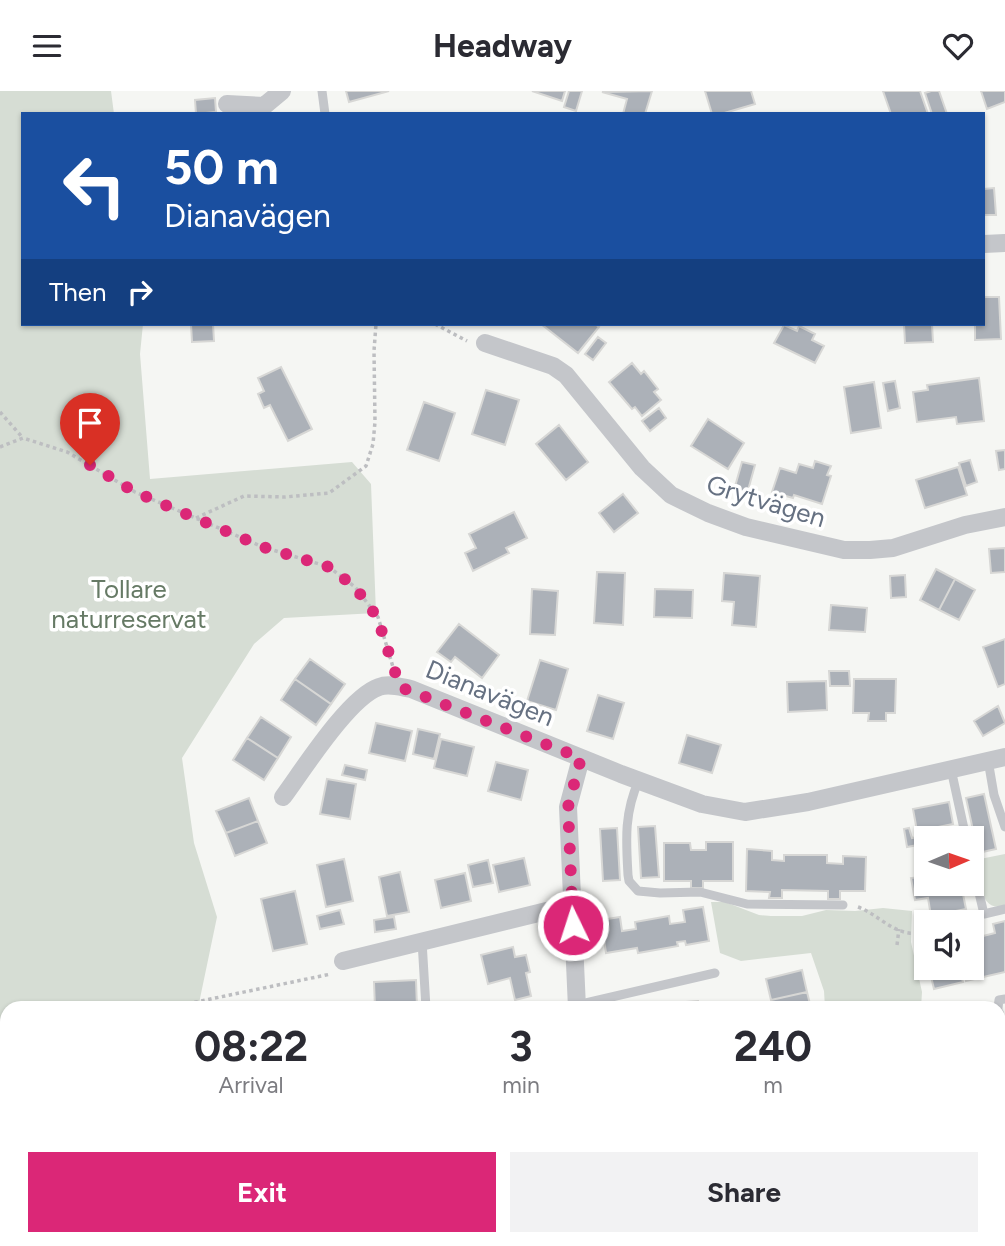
<!DOCTYPE html>
<meta charset="utf-8">
<style>
body{margin:0;font-family:Figtree,sans-serif;background:#f2f2f3;color:#2b2b33;height:100vh;display:flex;flex-direction:column;font-size:26px;white-space:nowrap}
*{box-sizing:border-box;margin:0}
p{font-size:23px;color:#7c7c81}
.icon{flex:none;width:38px;height:38px;fill:none;stroke:currentColor;stroke-width:2;stroke-linecap:round;stroke-linejoin:round}
.map{position:relative;flex:1;overflow:hidden}
.sheet{position:absolute;left:0px;top:910px;width:1006px;height:245px;display:flex;flex-direction:column;background:#fff;border-radius:21px 21px 0 0;box-shadow:0 2px 5px #0004}
.sheet>*{flex:none}
.top-card{position:absolute;left:21px;top:21px;width:964px;height:214px;border-radius:0px;box-shadow:0 2px 5px #0004;background:#1a4fa0;color:#fff;overflow:hidden}
.needle{width:46px;rotate:88deg}
.tools{position:absolute;left:914px;top:735px;display:grid;gap:14px}
.tools a{display:grid;place-items:center;width:70px;height:70px;border-radius:0px;background:#fff;box-shadow:0 2px 5px #0004;font-size:35px}
.pin{position:absolute;display:grid;place-items:center;width:60px;height:60px;color:#fff;margin:-72px -30px;border-radius:50% 50% 50% 0;rotate:-45deg;box-shadow:0 0 7px #0007}
.pin .icon{rotate:45deg}
.me{position:absolute;width:77px;margin:-38px;rotate:356deg;stroke-linejoin:round;filter:drop-shadow(0 0 5px #0008)}
.turn{display:flex;align-items:center;gap:24px;height:147px;padding:0 28px;font-size:32px}
.turn .icon{width:91px;height:91px;stroke-width:2.5}
.turn b{display:block;font-size:49px;line-height:60px}
.then{display:flex;align-items:center;height:66px;padding:0 28px;background:#0003;gap:14px;font-size:26px}
.eta{display:flex;justify-content:space-evenly;align-items:center;height:119px;text-align:center}
.eta b{font-size:42px;font-weight:700;line-height:49px}
.action{display:flex;gap:14px;margin-top:auto;padding:14px 28px}
.action a{flex:1;height:80px;border-radius:0px;background:#db2777;color:#fff;font-size:28px;font-weight:700;line-height:80px;text-align:center}
.action a+a{background:#f2f2f3;color:#2b2b33}
header{display:flex;justify-content:space-between;align-items:center;height:91px;padding:0 28px;background:#fff;font-size:32px;font-weight:700}
.map>svg:first-child{display:block}
.green{fill:#d6ddd4}
.building{fill:#acb1b8;stroke:#d7d7d5;stroke-width:2}
.lines{fill:none;stroke-linecap:round;stroke-linejoin:round}
.path{stroke:#bdbec1;stroke-width:3.5;stroke-dasharray:3.5 3.5;stroke-linecap:butt}
.lane{stroke:#c4c6ca;stroke-width:9}
.street{stroke:#c4c6ca;stroke-width:18}
.route{stroke:#db2777;stroke-width:12;stroke-dasharray:0 21.6}
.labels{text-anchor:middle;stroke-width:7;stroke-linejoin:round;paint-order:stroke}
.street-label{font-size:26px;fill:#667182;stroke:#fff}
.park-label{font-size:26px;fill:#667a65;stroke:#fff}
</style>
<header><svg class="icon" aria-label="menu" viewBox="0 0 24 24"><path d="M4 6h16M4 12h16M4 18h16"/></svg>Headway<svg class="icon" aria-label="heart" viewBox="0 0 24 24"><path d="M12 20l-8-8c-3-5 5-10 8-4 3-6 11-1 8 4z"/></svg></header>
<div class="map">
<svg width="1005" height="1155" viewBox="0 0 1005 1155">
<rect width="100%" height="100%" fill="#f5f6f3"/>
<!-- green -->
<path class="green" d="M0,0h111l3,23h-91v210h120l-3,30 10,125 202,-17 19,22 5,129 -92,5 -30,26 -72,114 12,85 23,74 -19,91h-191v231h653l14,7h-674z
M1005,763v51c-25,10 -27,-29 -30,-45z
M711,811h14l34,13 12,1h31l24,-6 29,1 28,-3 29,3 -1,31 11,50 -1,16h-96l-1,-17 -13,-38 -70,8 -21,-8z"/>
<!-- building -->
<path class="building" d="M346,0h43l-40,11z
M532,0h33l-3,10z
M569,0h13l-6,20 -12,-4z
M652,0l-7,23h-22l4,-15 -25,-7z
M705,0h46l4,13 -34,10h-9z
M883,0h37l8,23h-37z
M931,0h8l8,23h-15l-7,-21z
M981,0h24v11l-18,7z
M215,7l1,14 -20,2 -1,-14z
M994,97l2,27h-12v-26z
M984,206h15l2,42 -26,1v-16h9z
M191,233h22l1,17 -22,1z
M541,233h54l4,3 -21,26z
M904,233h28l1,18 -28,1z
M784,234l13,6 2,-5 16,8 -3,6 12,6 -9,17 -41,-20z
M598,246l8,6 -13,17 -8,-6z
M632,272l9,11 3,-3 14,18 -4,3 7,8 -19,16 -7,-9 -3,2 -23,-27z
M281,276l31,62 -24,12 -18,-36 -6,3 -6,-14 6,-3 -6,-13z
M979,287l5,43 -27,3 -1,-7 -39,5 -4,-30 15,-2 -1,-5z
M895,290l5,27 -12,3 -5,-28z
M874,291l7,46 -30,5 -7,-46z
M486,299l33,10 -14,45 -33,-11z
M424,311l31,11 -16,48 -32,-11z
M659,317l7,10 -16,13 -8,-10z
M708,328l36,24 -16,26 -37,-23z
M559,334l29,37 -22,18 -30,-36z
M1005,359v19l-6,1 -3,-19z
M970,369l7,22 -11,4 -7,-23z
M815,370l16,5 -4,9 4,1 -9,28 -28,-9 -1,3 -21,-6 8,-24 16,5 3,-9 14,4z
M742,371l13,3 -8,29 -13,-4z
M958,376l9,28 -42,13 -9,-28z
M623,403l15,19 -24,19 -15,-19z
M514,421l13,26 -21,10 3,5 -36,18 -8,-18 11,-5 -7,-14z
M1005,457v24l-14,1 -2,-24z
M936,478l19,10 -16,31 -19,-10z
M597,481l28,1 -2,52 -29,-2z
M724,482l36,3 -4,51 -24,-2 2,-23 -12,-1z
M905,484l1,22 -15,1 -1,-22z
M955,488l20,11 -16,30 -20,-10z
M532,498l26,2 -3,44 -25,-1z
M655,498l38,1 -1,28 -38,-1z
M831,514l36,3 -2,24 -36,-2z
M459,533l40,31 -17,23 -27,-21 -4,5 -14,-10z
M1005,548v45l-7,3 -15,-40z
M310,568l35,25 -14,20 -36,-25z
M540,569l28,9 -12,41 -29,-9z
M829,580h20l1,15h-20z
M295,588l36,25 -15,21 -35,-25z
M854,588h42l-1,34h-9v8h-18l1,-8h-16z
M826,590l1,29 -39,2 -1,-30z
M598,604l26,8 -11,36 -26,-8z
M998,615l7,17 -22,13 -9,-15z
M261,626l30,20 -13,21 -31,-20z
M376,632l36,8 -7,30 -36,-8z
M418,638l22,5 -6,25 -21,-5z
M687,644l34,10 -9,28 -33,-10z
M247,647l31,20 -14,22 -31,-20z
M441,648l33,8 -7,29 -33,-8z
M496,671l32,8 -7,30 -33,-9z
M345,674l22,5 -2,10 -23,-5z
M327,688l29,5 -6,35 -30,-5z
M984,703l12,55 -18,4 -12,-55z
M249,707l9,23 -32,12 -10,-22z
M949,711l4,22 -15,3 2,11h-14v46h24v2l11,-2 5,25 -35,7 -3,-18 -13,2 -4,-22 8,-1 1,7 5,-1 -7,-38 -11,2 -3,-18 5,-1 3,10 10,-2 -1,-5h-4l-4,-22z
M258,730l9,22 -32,13 -9,-23z
M655,735l4,51 -18,1 -3,-51z
M617,737l3,52 -17,1 -3,-52z
M706,751h27v39h-30v7h-12v-7h-27v-38h26l1,7h15z
M747,758l25,2v9l12,1v-6h43v8l16,1v-8l23,1 -1,34h-25v8h-12v-8l-46,-1v8h-13l1,-6 -24,-1z
M524,767l6,27 -31,7 -6,-27z
M344,768l9,42 -27,6 -9,-42z
M488,769l5,23 -20,4 -5,-22z
M400,781l9,40 -22,4 -8,-39z
M465,782l6,28 -30,7 -6,-28z
M295,800l12,53 -34,7 -12,-52z
M703,816l6,34 -23,4 -1,-4 -8,1 1,4 -40,7 -1,-5 -31,5 -5,-33 19,-3 2,14 14,-2 -1,-7 34,-6 1,8 15,-2 -2,-12z
M340,819l4,14 -24,5 -3,-13z
M394,826l2,12 -21,3 -1,-12z
M1005,830v51l-39,9v-3l-4,1 1,3 -29,7 -5,-21h42v-29l24,-6 -2,-9z
M513,856l2,10 11,-2 4,17 -4,1 5,23 -16,4 -5,-22 -22,6 -7,-29z
M802,879l5,22 -36,8 -5,-21z
M416,889l1,28h-42l-1,-26z
M807,901l4,16h-38l-2,-8z
M698,910l1,7h-25v-5z
M878,1148h31l-7,7h-18z"/>
<g class="lines">
<!-- path -->
<path class="path" d="M435,233l32,17
M0,321l23,26
M0,356l23,-9 44,14 68,40 128,55 66,20 26,20 23,30 15,50
M196,427l48,-22 41,1 44,-4 37,-27 7,-22 2,-22 -1,-71 2,-27
M858,816c17,6 33,24 51,26 5,1 12,-2 17,-4
M952,831l20,-5
M897,854l2,-16
M167,917l164,-34
M0,938l7,-1
M0,976l7,5
M127,1148l12,7
M325,1148l22,7
M222,1155l12,-3 77,-4"/>
<!-- lane -->
<path class="lane" d="M322,0l3,23
M988,669l6,35 11,32
M951,678l15,69
M639,689c-15,33 -13,60 -11,95l1,6 9,10 22,2 40,-1 47,12 96,1
M971,768l13,55 21,-5
M422,850l4,67
M577,914l138,-32
M998,917l1,-8 6,-1
M999,921l6,24
M749,1155l3,-7"/>
<!-- street -->
<path class="street" d="M227,13l37,2 18,-15
M984,153l21,-1
M485,252l68,23 13,9 76,93 29,27 37,18 38,14 98,23h26l23,-2 72,-23 40,-8
M283,706c20,-27 66,-100 96,-110 10,-4 21,0 32,2l210,85 81,30 43,8 63,-10 197,-45
M343,870l228,-56
M577,917l-9,-201 13,-49
M999,1098l6,-6
M682,1148l15,7
M939,1155l7,-7"/>
</g>
<g class="lines">
<!-- route -->
<path class="route" d="M90,374l45,27 128,55 66,20 26,20 22,30 23,70 181,71 -13,49 5,118"/>
</g>
<g class="labels">
<!-- street labels -->
<g class="street-label">
<text transform="translate(766 410) rotate(17)" y="9">Grytvägen</text>
<text transform="translate(490 602) rotate(22)" y="9">Dianavägen</text>
</g>
<!-- park labels -->
<g class="park-label">
<text x="129" y="507">Tollare<tspan x="129" dy="30">naturreservat</tspan></text>
</g>
</g>
</svg>
<div class="tools">
<a><svg class="needle" viewBox="-14 -14 28 28"><path d="M0-13l5 13h-10z" fill="#e53935"/><path d="M0 13l5-13h-10z" fill="#7c7c81"/></svg></a>
<a><svg class="icon" aria-label="sound" viewBox="0 0 24 24"><path d="M4 9h4l5-4v14l-5-4H4zM17 9q2 3 0 6"/></svg></a>
</div>
<div class="pin" style="left:90px;top:374px;background:#d93025"><svg class="icon" aria-label="arrive" viewBox="0 0 24 24"><path d="M6 21V4h12l-3 4 3 4H6"/></svg></div>
<svg class="me" style="left:573px;top:834px" viewBox="-20 -20 40 40"><circle r="17" fill="#db2777" stroke="#fff" stroke-width="3"/><path d="M0-11L8 9 0 5-8 9z" fill="#fff"/></svg>
<div class="top-card">
<div class="turn"><svg class="icon" aria-label="left" viewBox="0 0 24 24"><path d="M17 20v-9H6M10 6l-5 5 5 5"/></svg><div><b>50 m</b>Dianavägen</div></div>
<div class="then">Then<svg class="icon" aria-label="right" viewBox="0 0 24 24"><path d="M7 20v-9h11M14 6l5 5-5 5"/></svg></div>
</div>
<section class="sheet">
<div class="eta">
<div><b>08:22</b><p>Arrival</p></div>
<div><b>3</b><p>min</p></div>
<div><b>240</b><p>m</p></div>
</div>
<div class="action"><a>Exit</a><a>Share</a></div>
</section>
</div>
